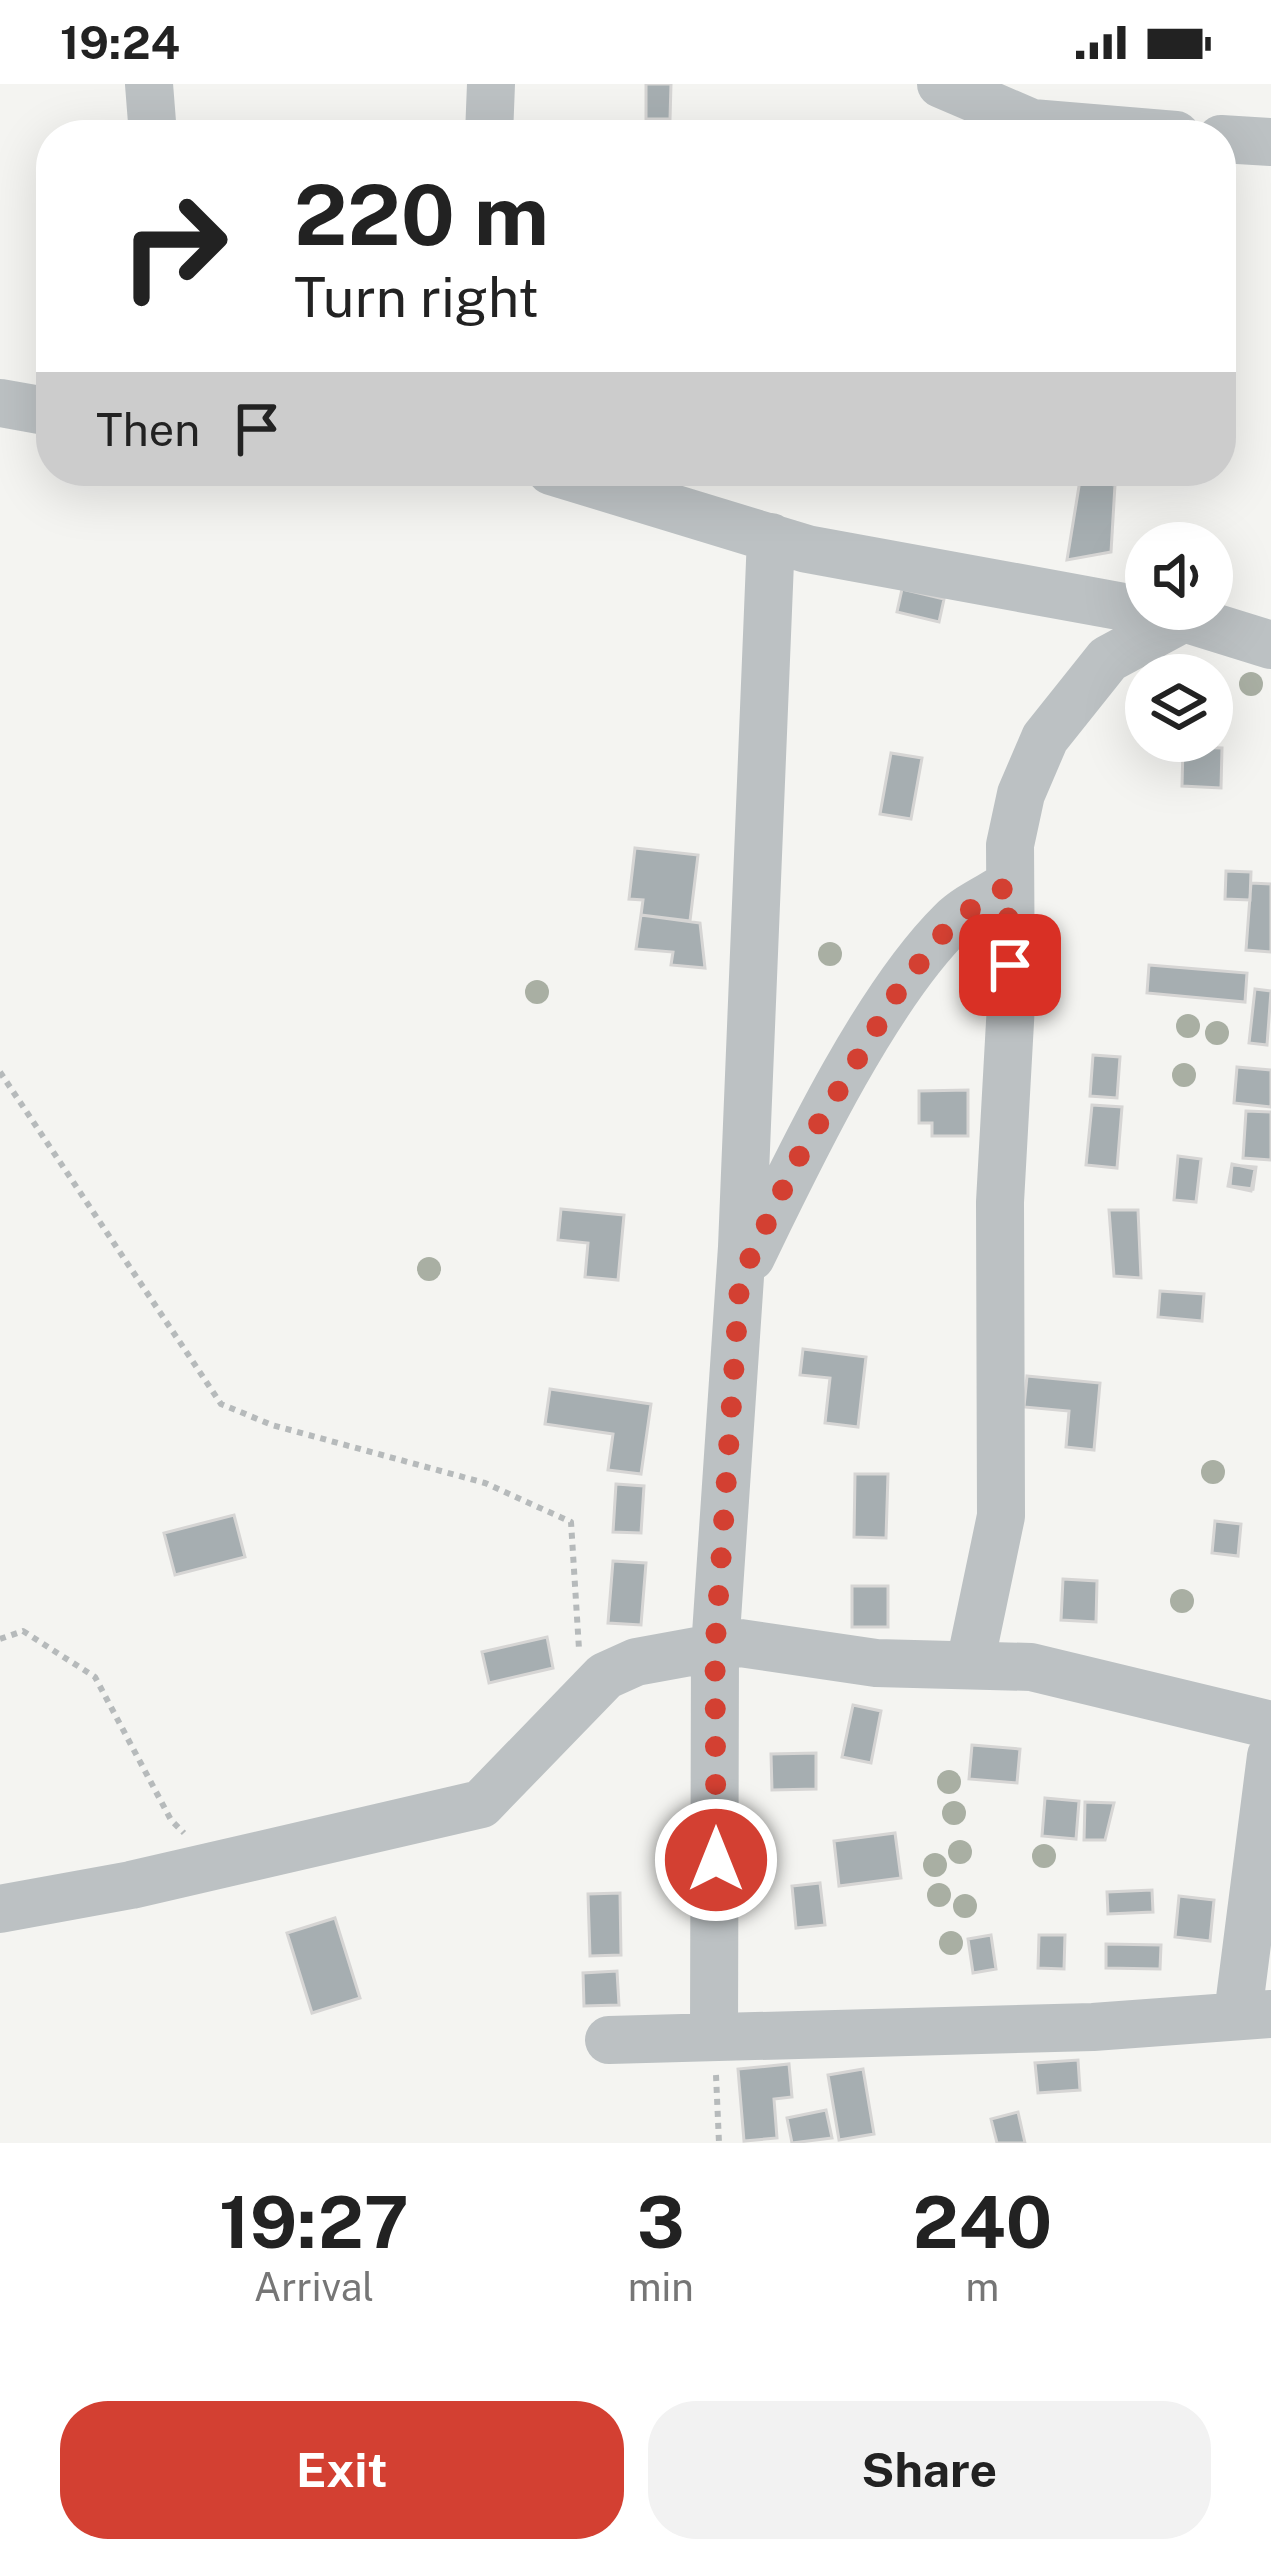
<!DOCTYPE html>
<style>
body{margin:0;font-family:"Public Sans",sans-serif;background:#f2f2f2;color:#222;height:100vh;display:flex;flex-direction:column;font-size:45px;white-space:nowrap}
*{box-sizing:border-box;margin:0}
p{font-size:39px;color:#767676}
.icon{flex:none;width:66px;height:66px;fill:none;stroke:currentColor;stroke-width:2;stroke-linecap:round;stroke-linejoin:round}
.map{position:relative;height:2059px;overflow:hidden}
.details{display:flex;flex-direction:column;background:#fff;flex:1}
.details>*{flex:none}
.guide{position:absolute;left:36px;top:36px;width:1200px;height:366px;border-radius:48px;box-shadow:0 12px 48px #0002;background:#fff;color:#222;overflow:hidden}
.buttons{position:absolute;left:1125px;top:438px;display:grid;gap:24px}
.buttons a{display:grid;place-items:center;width:108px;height:108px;border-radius:50%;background:#fff;box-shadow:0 12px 48px #0002;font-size:60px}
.pin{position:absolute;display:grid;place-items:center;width:102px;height:102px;color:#fff;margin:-51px;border-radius:24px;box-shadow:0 6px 18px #0006}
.me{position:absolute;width:132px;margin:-66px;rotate:0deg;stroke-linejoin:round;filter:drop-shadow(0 0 9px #0008)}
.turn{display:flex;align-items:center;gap:42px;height:252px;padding:0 60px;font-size:54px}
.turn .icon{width:156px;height:156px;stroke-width:2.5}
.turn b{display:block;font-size:84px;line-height:102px}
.then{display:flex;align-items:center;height:114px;padding:0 60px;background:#0003;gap:24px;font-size:45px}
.eta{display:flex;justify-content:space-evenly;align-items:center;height:204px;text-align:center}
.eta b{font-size:72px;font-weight:700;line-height:84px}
.action{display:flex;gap:24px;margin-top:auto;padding:24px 60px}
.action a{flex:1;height:138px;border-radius:48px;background:#d34032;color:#fff;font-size:48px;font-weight:700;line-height:138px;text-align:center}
.action a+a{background:#f2f2f2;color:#222}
.status{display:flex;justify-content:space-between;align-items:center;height:84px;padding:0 60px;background:#fff;direction:ltr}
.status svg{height:33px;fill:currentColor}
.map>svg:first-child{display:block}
.building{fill:#a6aeb1;stroke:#d6d5d4;stroke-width:3}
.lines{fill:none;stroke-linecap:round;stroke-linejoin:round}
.path{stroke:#b6babb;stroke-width:6;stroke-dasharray:6 6;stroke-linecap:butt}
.minor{stroke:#bcc1c3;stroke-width:48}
.tree{fill:#a9afa3}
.route{stroke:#d34032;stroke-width:21;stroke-dasharray:0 37.8}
</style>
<div class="status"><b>19:24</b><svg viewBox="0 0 49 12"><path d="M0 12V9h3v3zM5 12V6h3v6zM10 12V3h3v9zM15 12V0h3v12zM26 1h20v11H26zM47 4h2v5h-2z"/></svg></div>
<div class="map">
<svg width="1271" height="2059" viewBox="0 0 1271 2059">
<rect width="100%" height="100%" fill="#f4f4f1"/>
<!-- building -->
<path class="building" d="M646,0h25l-1,35h-24z
M1080,396l35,5 -4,67 -44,8z
M902,505l42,10 -5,23 -42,-10z
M1159,578l34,3 -1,10h-34z
M1183,663l39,1 -1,40 -39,-2z
M891,669l31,5 -11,61 -31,-5z
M635,764l63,7 -8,66 -49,-6 2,-15 -14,-1z
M1226,787l25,1 -1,28 -25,-1z
M1251,799l20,1v68l-25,-2z
M641,831l59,8 5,45 -34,-3 2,-13 -37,-3z
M1149,881l98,8 -2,29 -98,-9z
M1255,905l16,2 -4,54 -18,-2z
M1093,971l27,2 -3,41 -27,-2z
M1237,983l34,3v37l-37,-4z
M968,1006v46h-36v-13h-13v-32z
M1092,1021l30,2 -5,61 -31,-3z
M1246,1027l25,1v48l-28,-2z
M1178,1072l23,3 -5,43 -22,-2z
M1232,1080l23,5 -4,22 -23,-5z
M1232,1081l24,2 -3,22 -23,-3z
M561,1125l63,6 -6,65 -33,-3 3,-34 -30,-3z
M1109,1126h29l3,68 -27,-2z
M1160,1207l44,3 -2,27 -44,-4z
M803,1265l63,8 -8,70 -33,-4 5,-45 -30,-3z
M1027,1292l73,7 -6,67 -28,-3 3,-36 -45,-4z
M550,1305l101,15 -10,70 -33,-4 5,-36 -68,-10z
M855,1390h33l-2,64 -32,-1z
M616,1400l28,2 -3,47 -28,-1z
M234,1431l11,42 -70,18 -11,-42z
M1215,1437l26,3 -3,32 -26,-3z
M613,1477l33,2 -5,62 -33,-2z
M1063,1495l34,2 -1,41 -35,-2z
M852,1502h36v41h-36z
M547,1553l6,31 -64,15 -7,-31z
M853,1621l28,6 -10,52 -29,-6z
M972,1661l48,4 -3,34 -48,-4z
M816,1669v36l-44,1 -1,-36z
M1045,1714l34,3 -3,38 -34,-3z
M1085,1718l29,1 -9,37h-21z
M895,1749l6,45 -62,8 -5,-45z
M820,1799l5,42 -29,3 -4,-42z
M1152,1806l1,22 -45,2 -1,-22z
M620,1809l1,62 -31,1 -2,-62z
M1179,1812l35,4 -4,41 -35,-4z
M335,1834l25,80 -48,15 -25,-80z
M991,1851l5,34 -23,4 -5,-34z
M1039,1851h26l-1,34 -26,-1z
M1106,1860l55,1 -1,24 -54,-1z
M617,1887l2,34 -35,1 -1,-33z
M1078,1976l2,30 -42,3 -3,-30z
M789,1980l3,33 -18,2 3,39 -33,3 -6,-72z
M863,1985l11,65 -35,6 -11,-65z
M826,2026l6,28 -40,5 -5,-25z
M1018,2028l7,31h-28l-6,-24z"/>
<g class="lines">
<!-- path -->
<path class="path" d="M0,988l221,332 51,21 213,58 86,39 8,127
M0,1555l23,-8 72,46 76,143 13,13
M716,1991l3,68"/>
<!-- minor -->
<path class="minor" d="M149,0l4,51
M941,0l91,39 144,12
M489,51l2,-51
M1221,55l50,3
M0,319l51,9
M551,387l256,78 377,69 87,27
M751,1173c48,-99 124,-259 201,-335 15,-15 38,-25 55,-36
M970,1580l31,-148 -1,-314 11,-198 -1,-159 11,-51 24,-56 63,-79 76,-41
M0,1825l131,-24 350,-81 124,-128 31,-14 104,-19 136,20 155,4 240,58
M1238,1930l33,-258
M714,1953l1,-388 27,-402 29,-710
M609,1956l484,-13 178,-13"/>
</g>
<!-- trees -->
<g class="tree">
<circle cx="1251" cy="600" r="12"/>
<circle cx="830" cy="870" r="12"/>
<circle cx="537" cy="908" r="12"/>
<circle cx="1188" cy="942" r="12"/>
<circle cx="1217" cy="949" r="12"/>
<circle cx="1184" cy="991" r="12"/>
<circle cx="429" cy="1185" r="12"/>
<circle cx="1213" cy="1388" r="12"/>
<circle cx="1182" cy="1517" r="12"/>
<circle cx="949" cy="1698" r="12"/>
<circle cx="954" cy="1729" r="12"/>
<circle cx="960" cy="1768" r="12"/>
<circle cx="1044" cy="1772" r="12"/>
<circle cx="935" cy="1781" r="12"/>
<circle cx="939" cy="1811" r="12"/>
<circle cx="965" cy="1822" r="12"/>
<circle cx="951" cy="1859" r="12"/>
</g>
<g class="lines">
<!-- route -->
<path class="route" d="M716,1776l-1,-212 25,-369 57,-119 103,-172 54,-68 53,-34 3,79"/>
</g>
</svg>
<div class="buttons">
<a><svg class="icon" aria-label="sound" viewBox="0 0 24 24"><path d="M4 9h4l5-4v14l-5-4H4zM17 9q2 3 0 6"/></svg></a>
<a><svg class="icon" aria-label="layers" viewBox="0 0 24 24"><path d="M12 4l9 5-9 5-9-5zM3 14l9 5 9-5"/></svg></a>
</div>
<div class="pin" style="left:1010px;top:881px;background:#d93025"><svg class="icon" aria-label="arrive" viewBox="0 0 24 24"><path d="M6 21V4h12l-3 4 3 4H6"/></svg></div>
<svg class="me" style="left:716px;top:1776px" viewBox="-20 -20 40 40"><circle r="17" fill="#d34032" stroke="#fff" stroke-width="3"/><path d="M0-11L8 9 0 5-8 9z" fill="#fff"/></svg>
<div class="guide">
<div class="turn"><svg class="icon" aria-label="right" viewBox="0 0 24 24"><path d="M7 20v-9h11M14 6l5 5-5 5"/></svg><div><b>220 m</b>Turn right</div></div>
<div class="then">Then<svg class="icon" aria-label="arrive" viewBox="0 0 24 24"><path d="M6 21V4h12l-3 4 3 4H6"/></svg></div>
</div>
</div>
<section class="details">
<div class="eta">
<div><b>19:27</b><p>Arrival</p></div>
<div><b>3</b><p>min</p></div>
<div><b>240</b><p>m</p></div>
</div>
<div class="action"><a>Exit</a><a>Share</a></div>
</section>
